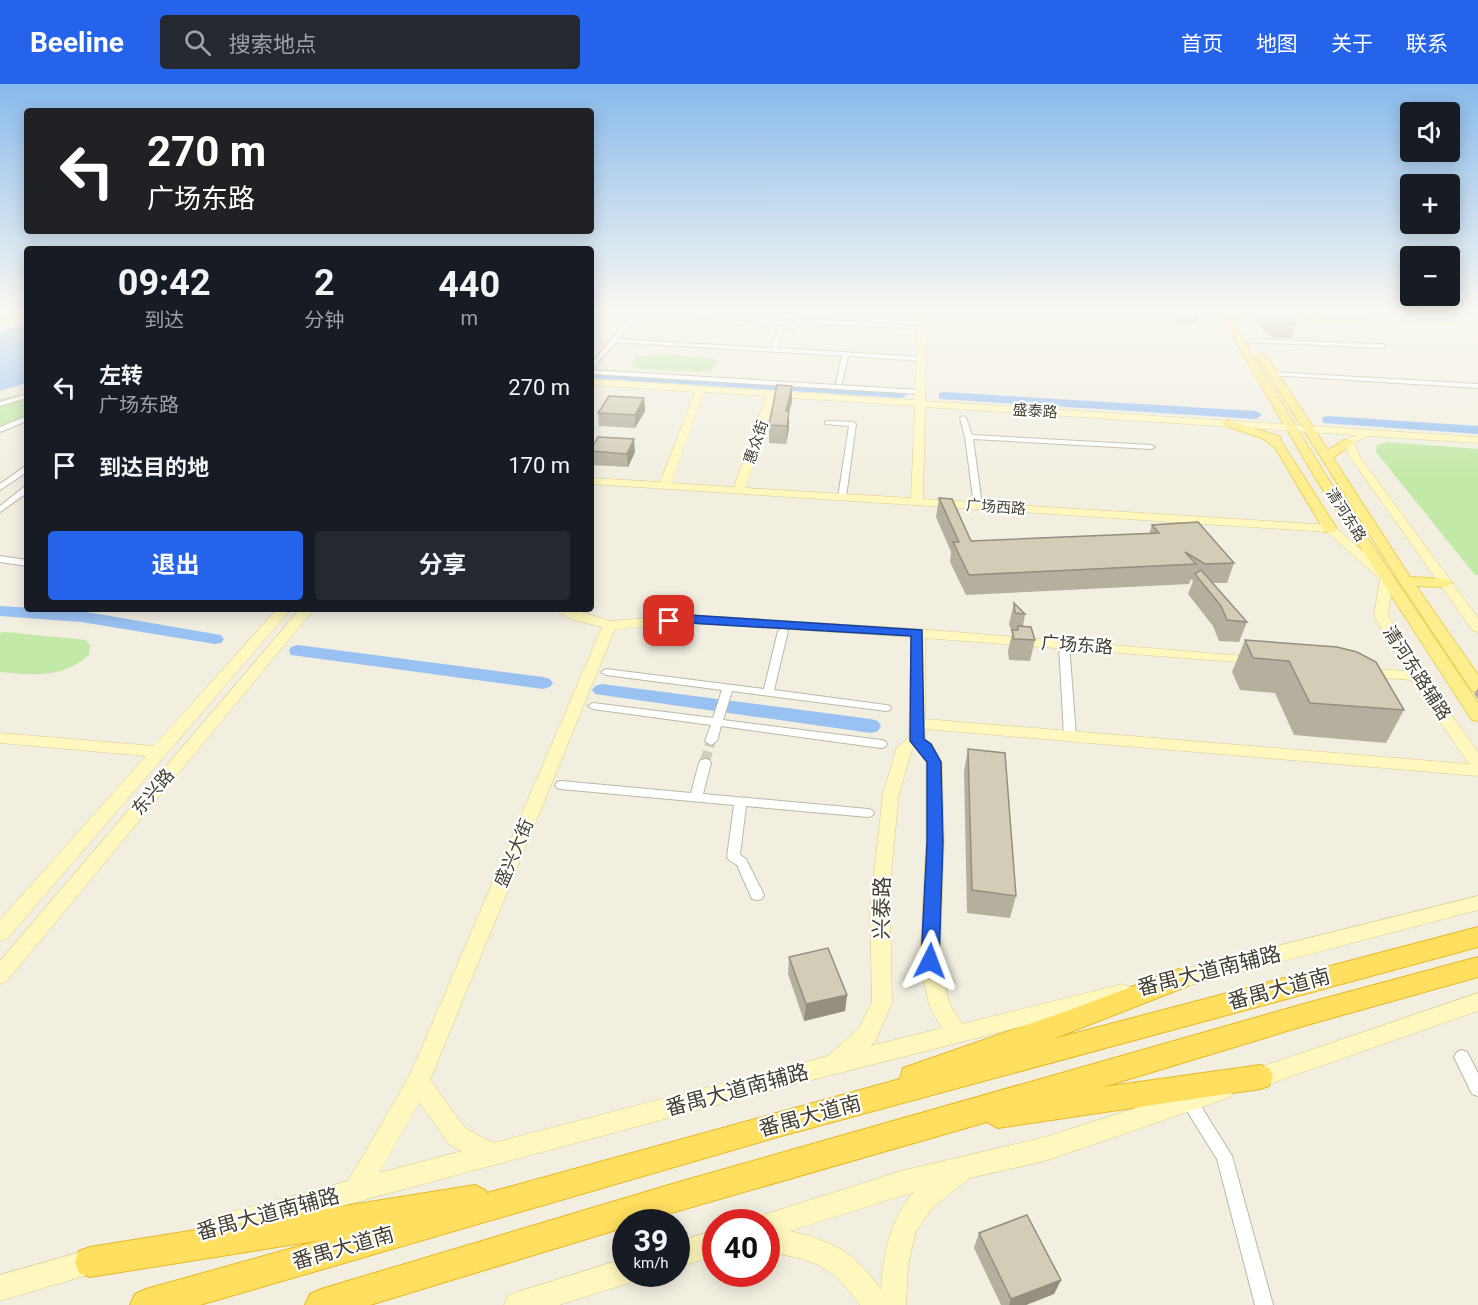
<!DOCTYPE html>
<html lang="zh">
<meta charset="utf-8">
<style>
body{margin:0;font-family:Roboto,"Noto Sans SC",sans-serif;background:#242831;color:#f1f3f6;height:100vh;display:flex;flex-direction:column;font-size:22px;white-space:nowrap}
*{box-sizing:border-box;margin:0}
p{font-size:20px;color:#9ea1a6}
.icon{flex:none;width:33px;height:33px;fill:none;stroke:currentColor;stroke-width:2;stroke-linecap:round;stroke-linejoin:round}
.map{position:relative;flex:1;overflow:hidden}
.drawer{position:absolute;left:24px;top:162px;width:570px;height:366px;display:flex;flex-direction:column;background:#171b24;border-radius:6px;box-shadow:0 3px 15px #0003}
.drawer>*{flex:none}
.top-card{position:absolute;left:24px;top:24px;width:570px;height:126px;border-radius:6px;box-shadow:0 3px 15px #0003;background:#202124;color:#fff;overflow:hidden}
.controls{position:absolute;left:1400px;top:18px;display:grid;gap:12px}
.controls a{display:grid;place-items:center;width:60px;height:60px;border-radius:6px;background:#171b24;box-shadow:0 3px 15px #0003;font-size:30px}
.speed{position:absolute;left:612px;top:1125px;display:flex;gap:12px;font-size:30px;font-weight:700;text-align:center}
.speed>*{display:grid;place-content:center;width:78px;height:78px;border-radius:50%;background:#171b24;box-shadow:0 3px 15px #0003;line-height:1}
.speed small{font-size:15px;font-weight:400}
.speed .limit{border:9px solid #d22;background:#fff;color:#111}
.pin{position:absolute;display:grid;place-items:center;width:51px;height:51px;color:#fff;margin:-26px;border-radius:12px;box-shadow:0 3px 9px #0006}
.me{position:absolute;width:66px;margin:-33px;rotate:3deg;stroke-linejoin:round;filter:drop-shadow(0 0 4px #0008)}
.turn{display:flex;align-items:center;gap:21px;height:126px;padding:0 24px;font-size:27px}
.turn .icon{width:78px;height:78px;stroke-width:2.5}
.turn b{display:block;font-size:42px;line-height:51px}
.eta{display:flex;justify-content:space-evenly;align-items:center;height:102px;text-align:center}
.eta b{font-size:36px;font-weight:700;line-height:42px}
.action{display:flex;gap:12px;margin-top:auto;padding:12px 24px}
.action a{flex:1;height:69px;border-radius:6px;background:#2563eb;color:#fff;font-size:24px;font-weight:700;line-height:69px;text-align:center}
.action a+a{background:#242831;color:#f1f3f6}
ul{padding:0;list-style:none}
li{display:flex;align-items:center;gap:18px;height:78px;padding:0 24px}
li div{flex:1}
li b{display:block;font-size:22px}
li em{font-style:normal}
header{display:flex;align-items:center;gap:36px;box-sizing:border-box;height:84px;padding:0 30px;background:#2563eb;color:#fff}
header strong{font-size:28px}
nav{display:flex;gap:33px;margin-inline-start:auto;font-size:21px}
.search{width:420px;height:54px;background:#242831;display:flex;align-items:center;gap:15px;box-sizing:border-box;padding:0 21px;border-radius:6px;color:#9ea1a6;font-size:22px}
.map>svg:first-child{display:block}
.green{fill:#c2e9a7}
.water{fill:#99c2f3}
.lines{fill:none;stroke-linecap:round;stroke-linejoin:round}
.river{fill:#99c2f3;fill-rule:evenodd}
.street-tunnel-far1{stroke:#cfccbe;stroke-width:10;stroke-dasharray:10 5;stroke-linecap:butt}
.street-tunnel{stroke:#cfccbe;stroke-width:13;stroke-dasharray:13 7;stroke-linecap:butt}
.street-casing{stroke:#bdb8a4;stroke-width:2}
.secondary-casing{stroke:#d4cc8e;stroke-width:1}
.primary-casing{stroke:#e9d158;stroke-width:2}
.highway-casing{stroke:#e5b928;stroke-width:2}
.street{fill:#fff;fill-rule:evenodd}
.secondary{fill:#fff8be;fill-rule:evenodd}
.primary{fill:#ffee8d;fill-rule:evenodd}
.highway{fill:#ffdf5f;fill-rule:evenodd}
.wall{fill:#b5af9d}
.shaded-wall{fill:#948f7f}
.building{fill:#d3ccb6;stroke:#948f7f;stroke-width:1.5}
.route{fill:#2563eb;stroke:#184099;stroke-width:1.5}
.labels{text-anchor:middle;stroke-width:4.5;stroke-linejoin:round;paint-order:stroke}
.far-street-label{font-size:15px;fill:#433f32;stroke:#fff}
.street-label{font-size:18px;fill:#433f32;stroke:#fff}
.near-street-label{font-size:21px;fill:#433f32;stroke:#fff}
</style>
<header>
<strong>Beeline</strong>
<div class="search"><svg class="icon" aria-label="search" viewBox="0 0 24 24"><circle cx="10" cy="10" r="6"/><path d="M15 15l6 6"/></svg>搜索地点</div>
<nav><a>首页</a><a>地图</a><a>关于</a><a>联系</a></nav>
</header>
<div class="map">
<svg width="1478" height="1221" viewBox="0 0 1478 1221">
<rect width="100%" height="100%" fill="#f2efe1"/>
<!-- green -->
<path class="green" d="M656,270l56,4 7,4 -9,9 -9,1 -62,-3 -7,-3v-5l4,-4z
M27,309v22l-27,12v-28z
M1387,358l91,7v126h-3l-99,-123 1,-7z
M5,548l81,8 4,5 -1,10c-27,24 -56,20 -89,17v-39z"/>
<!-- water -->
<path class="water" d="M27,240v59l-27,8v-60z"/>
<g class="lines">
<!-- river -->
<path class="river" d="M591,286l311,20 6,4 -6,4 -311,-20z
M943,308l313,19 6,4 -6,4 -317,-20v-6z
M1328,332l150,10v8l-155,-11 -1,-3 1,-3z
M0,522l81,5 134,23 6,1 3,4 -3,4 -6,1 -134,-22 -81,-6z
M298,561l245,32 7,2 3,4 -3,4 -7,2 -252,-34 -2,-4 2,-4z
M602,600l269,35 7,2 3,5 -3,5 -7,2 -276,-39 -3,-4 3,-4z"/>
<!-- street-tunnel-far1 -->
<path class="street-tunnel-far1" d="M705,677l6,-20"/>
<!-- street-tunnel -->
<path class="street-tunnel" d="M705,679l1,-3"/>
<defs>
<path id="street" d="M593,226h6l-6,6 -2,-3z
M636,226h6l-1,2 122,6c11,-6 28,-5 39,1l120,7 3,2 -1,1 -122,-6 -7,5 -12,2 -6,18 144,9 3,2 -3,2 -73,-5 -6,27 -3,2 -3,-2 6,-27 -226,-14 -25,28v-6zM638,231l123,6 5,5 12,3 -7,19 -153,-9zM775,234l18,1 4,2c-9,7 -20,6 -30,0l1,-2z
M1252,255l131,5 3,2 -3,2 -133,-6v-2z
M591,286l329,20 3,2 -3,2 -329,-20z
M1272,288l206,12v4l-208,-13v-2z
M27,310v4l-27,8v-4z
M27,332v5l-27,11v-5z
M963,332l3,2 6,17 179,10 4,2 -4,2 -178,-10 9,66 -4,2 -4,-2 -9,-68 -5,-19z
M827,337l26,1 3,2 -10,73 -4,2 -4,-2 11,-71 -24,-2v-2z
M24,383h3v5l-27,18v-6z
M24,403h3v6l-27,19v-6z
M0,472l27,4v6l-27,-4z
M783,544l5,3 -14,59 112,15 4,1 1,2 -1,2 -4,1 -154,-20 -9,29 158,20 4,1 2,3 -2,3 -4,1 -160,-22 -4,15 -6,4 -6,-4 6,-16 -118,-16 -5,-3 5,-3 120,15 9,-28 -116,-15 -5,-3 5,-3 158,20 14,-58z
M1064,557l5,3 7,92 -6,4 -6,-4 -5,-92z
M705,675l4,1 2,3 -8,31 165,15 4,1 2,3 -2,3 -4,1 -122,-11 -6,49 6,4 18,36 -2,4 -5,1 -5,-1 -15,-34 -8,-5 -2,-3 7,-52 -173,-16 -4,-1 -2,-3 2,-3 4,-1 130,12 8,-30 2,-3z
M1462,966l5,2 11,21v23l-6,-2 -18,-37 3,-5z
M1190,1011l6,3 36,58 41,149h-18l-38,-146 -35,-56 2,-5z"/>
<path id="secondary" d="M919,226h8l-2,91 553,36v6l-110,-7 -14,7 6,14 118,161v14l-5,-1 -123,-174 -7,-15 12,-7 -430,-28 -2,92 407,26 4,1 59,52 -5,38 35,59 55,77v24l-553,-47v10l7,5 10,18 2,80 -4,119 9,42 13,21 161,-40 7,3 3,6 -3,6 -365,93 -557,150 -9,-3 -3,-9 3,-9 9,-3 140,-37 62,-106 192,-448 -28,-7 -21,-11h19l38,12 79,-6 229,14 339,28 5,1 2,3 -2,3 -337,-26v81l544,45 -58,-84 -49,-4 -7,-4 7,-4 44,3 -32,-55 6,-37 -53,-47 -736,-48v-6l69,4 35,-90 -104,-7v-6l324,21zM704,308l62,4 -32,91 -63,-4zM776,313l139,9 -4,92 -166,-10zM689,539l222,14 -2,101 -12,9 -14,47 -13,116 2,92 -13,26 -31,28 -335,87 -28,-15 -35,-48 185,-451zM916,664l10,14v80l-6,119 9,44 13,23 -72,18 5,-4 17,-40 -2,-92 1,-38 8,-78 13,-44zM419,1018l30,42 13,7 -83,22z
M27,230v4l-27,7v-4z
M1238,234l240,4v4l-243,-4 -1,-2z
M277,525h14l-284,330 -7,2v-21l146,-164 -146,-13v-10l154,13z
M300,525h14l-307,372 -7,3v-23z
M1478,812v14l-306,80 -7,-3 -3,-6 3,-6 7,-3z
M1478,909v18l-226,79 -8,-3 -3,-7 3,-7 8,-3z
M1223,996l8,3 3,7 -3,7 -186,64 -75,17 -37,29 -17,24 -8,34 -2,40h-46c-31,-43 -44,-43 -94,-54v-29h-11l2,-5 9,-3 135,-43 144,-34zM914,1108c-24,27 -31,63 -33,97 -29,-38 -45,-47 -91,-58z
M716,1146v25l-40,13v-26z
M95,1164l9,4 4,9 -4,9 -104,31v-26z
M626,1174v16h12l-3,6 -9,4 -67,21h-55l4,-9 9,-4z"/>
<path id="primary" d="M1217,226h8l103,169 150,224v18l-6,-1 -156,-241z
M1259,270h6l63,96 16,-10h8l2,2 -21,16 77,119 36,2 7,4 -7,4 -30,-1 62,89v17l-6,-1 -73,-110 -142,-225z
M1227,336l54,17v4l56,88 -2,3h-10l-49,-83 -12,-10 -41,-14 -1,-2z"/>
<path id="highway" d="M1478,843v20l-704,191 -574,167h-70l5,-11 11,-5 175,-49 -231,37 -11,-4 -4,-11 4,-11 11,-4 385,-62 10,5 2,3 413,-114 3,-11 164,-57 112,-42 9,3 3,7 -3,7 -135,53z
M1478,873v20l-171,48 -204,62 157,-22 9,3 4,9 -4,9 -9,3 -262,39 -11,-6 -347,100h-14v5l-256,78h-65l5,-11 11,-5 351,-105 635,-181z"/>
</defs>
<!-- street casing -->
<use href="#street" class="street-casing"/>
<!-- secondary casing -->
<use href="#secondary" class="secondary-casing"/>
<!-- primary casing -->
<use href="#primary" class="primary-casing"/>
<!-- highway casing -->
<use href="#highway" class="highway-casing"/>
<!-- street -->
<use href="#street" class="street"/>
<!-- secondary -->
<use href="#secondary" class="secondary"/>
<!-- primary -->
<use href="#primary" class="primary"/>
<!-- highway -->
<use href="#highway" class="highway"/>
</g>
<!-- wall -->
<path class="wall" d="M1174,226h27l-4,13 -19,2 -5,-12z
M1263,226l34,13 -5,15h-19l-15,-13z
M792,302v16l-3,9v17l-3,16 -17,-1v-18z
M644,314l1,13 -10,17 -36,-2 -1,-13z
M591,365l44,3 -7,15 -37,-2z
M939,414l32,43 178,-7 3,-9 82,38 -7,20h-14l34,39 -8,20 -20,-1 -6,-15 -25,-32 5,-13 -2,-2 -2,5 -223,11 -16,-33 1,-10 -15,-35z
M1014,519l11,11 -2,12 12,14 -5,21 -21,-1 -1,-9 4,-17 -3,-10z
M1245,556l159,70 -18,33 -92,-8 -19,-42 -35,-3 -8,-18z
M1478,604v11l-4,-5z
M968,665l48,147 -6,22 -43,-5 -3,-142z
M789,873l58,38 -2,16 -41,10 -16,-47z
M979,1149l82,47 -7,14 -28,11h-25l-27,-57z"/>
<!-- shaded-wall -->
<path class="shaded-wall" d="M792,302v16l-3,9v17l-3,16 1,-18 2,-14 -4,16 1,-17z
M644,314l1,13 -10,17v-13z
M634,355l1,13 -7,15 -1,-13z
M847,911l-2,16 -41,10 2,-17z
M1061,1196l-7,14 -28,11h-17l2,-6z"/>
<!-- building -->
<path class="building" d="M1263,226l24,1 10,12 -19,-1z
M777,301l15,1 -6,25h3l-2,15 -18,-1z
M609,312l35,2 -9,17 -37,-2z
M598,353l36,2 -7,15 -36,-3v-2z
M939,414l13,1 19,42 188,-8 -7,-8 46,-3 36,41 -29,1 -20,-12 11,12 -227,11 -16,-33h6z
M1201,486l46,52 -20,-2 -6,-14 -26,-32z
M1014,519l11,11 -10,-1z
M1018,542l13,1 4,13 -21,-1 -2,-9h6z
M1245,556l92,7 20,5 19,10 28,48 -94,-7 -21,-42 -36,-3z
M968,665l37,4 11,143 -44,-6z
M828,864l19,47 -41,9 -17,-47z
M1027,1131l34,65 -50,19 -32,-66z"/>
<!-- sky -->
<linearGradient id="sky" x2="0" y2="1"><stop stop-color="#88baec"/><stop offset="0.57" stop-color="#f9f8f2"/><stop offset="1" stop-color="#f9f8f2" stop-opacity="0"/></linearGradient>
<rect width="1478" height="397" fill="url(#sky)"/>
<!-- route -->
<path class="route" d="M689,531l233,15 2,109 7,5 10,18 2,80 -4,119 -2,6 -7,2 -6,-2 -3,-6 6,-119v-80l-17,-21 1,-105 -222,-13 -20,1 -6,-3 6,-4z"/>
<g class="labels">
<!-- far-street labels -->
<g class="far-street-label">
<text transform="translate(1035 327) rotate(4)" y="5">盛泰路</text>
<text transform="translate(756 358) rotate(-71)" y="5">惠众街</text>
<text transform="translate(996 423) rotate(4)" y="5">广场西路</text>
<text transform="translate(1346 431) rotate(57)" y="5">清河东路</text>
</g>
<!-- street labels -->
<g class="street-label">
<text transform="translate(1077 561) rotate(4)" y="6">广场东路</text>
<text transform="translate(1417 589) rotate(57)" y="6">清河东路辅路</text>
<text transform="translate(153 708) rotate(-50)" y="6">东兴路</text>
<text transform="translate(514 769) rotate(-67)" y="6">盛兴大街</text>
</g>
<!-- near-street labels -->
<g class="near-street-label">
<text transform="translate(882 824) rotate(-89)" y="7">兴泰路</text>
<text transform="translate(1209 887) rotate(-14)" y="7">番禺大道南辅路</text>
<text transform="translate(1279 905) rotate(-15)" y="7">番禺大道南</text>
<text transform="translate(737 1006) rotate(-15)" y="7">番禺大道南辅路</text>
<text transform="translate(810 1032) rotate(-15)" y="7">番禺大道南</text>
<text transform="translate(268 1130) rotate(-15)" y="7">番禺大道南辅路</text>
<text transform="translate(343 1164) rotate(-16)" y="7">番禺大道南</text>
</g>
</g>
</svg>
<div class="controls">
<a><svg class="icon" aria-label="sound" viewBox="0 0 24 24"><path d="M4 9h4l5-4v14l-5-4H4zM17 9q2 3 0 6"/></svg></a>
<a>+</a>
<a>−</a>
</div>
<div class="speed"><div>39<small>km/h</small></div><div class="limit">40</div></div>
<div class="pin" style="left:669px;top:537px;background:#d93025"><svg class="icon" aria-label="arrive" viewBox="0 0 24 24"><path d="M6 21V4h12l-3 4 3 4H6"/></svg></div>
<svg class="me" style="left:930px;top:877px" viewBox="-20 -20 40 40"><path d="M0-17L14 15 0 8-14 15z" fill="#2563eb" stroke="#fff" stroke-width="4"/></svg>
<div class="top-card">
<div class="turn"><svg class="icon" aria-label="left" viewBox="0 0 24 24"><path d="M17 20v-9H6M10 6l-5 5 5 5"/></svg><div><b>270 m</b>广场东路</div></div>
</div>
<section class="drawer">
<div class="eta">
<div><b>09:42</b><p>到达</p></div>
<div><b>2</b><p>分钟</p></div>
<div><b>440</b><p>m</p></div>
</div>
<ul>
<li><svg class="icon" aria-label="left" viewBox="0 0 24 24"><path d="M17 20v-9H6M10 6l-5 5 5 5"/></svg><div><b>左转</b><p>广场东路</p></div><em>270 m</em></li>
<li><svg class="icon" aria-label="arrive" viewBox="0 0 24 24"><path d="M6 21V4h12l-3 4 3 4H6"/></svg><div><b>到达目的地</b></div><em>170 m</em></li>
</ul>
<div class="action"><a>退出</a><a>分享</a></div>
</section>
</div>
